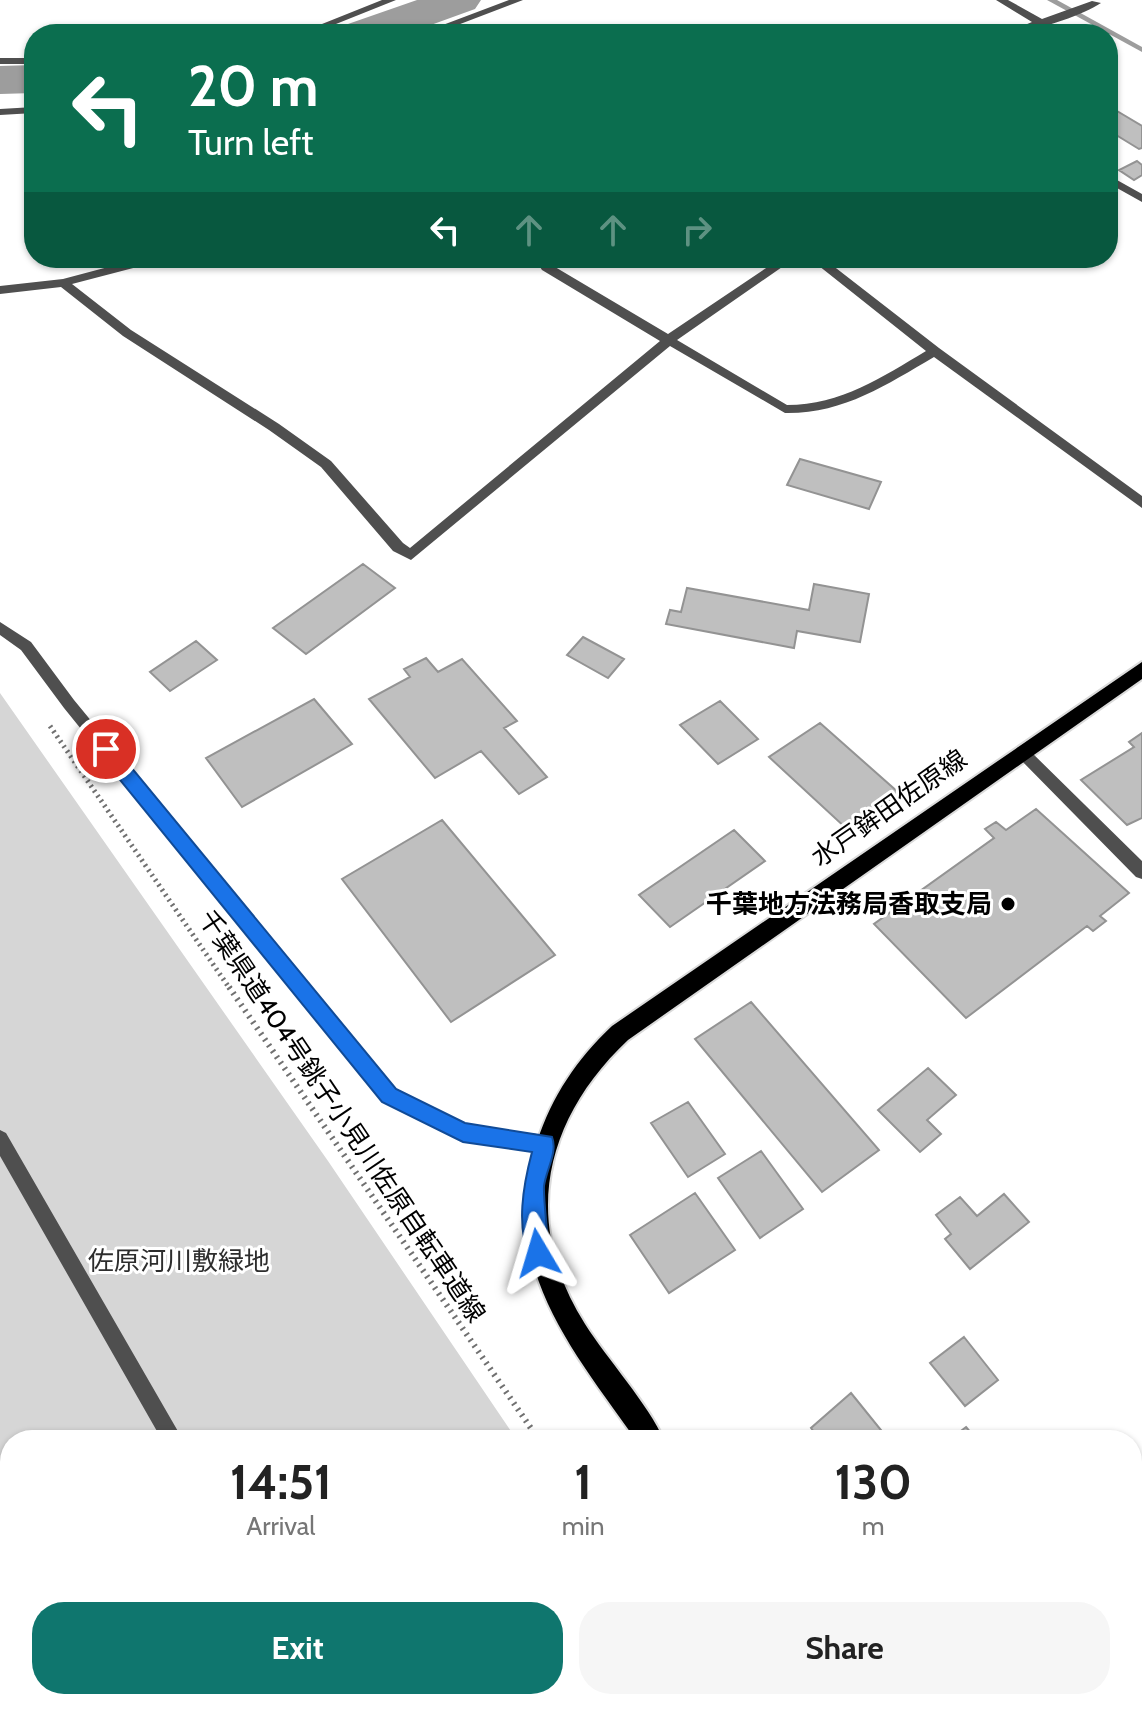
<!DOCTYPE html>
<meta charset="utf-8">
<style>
body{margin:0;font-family:Cabin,"Noto Sans JP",sans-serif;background:#f6f6f6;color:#222;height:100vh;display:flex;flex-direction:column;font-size:30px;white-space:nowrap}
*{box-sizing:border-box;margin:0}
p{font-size:26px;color:#767676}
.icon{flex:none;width:44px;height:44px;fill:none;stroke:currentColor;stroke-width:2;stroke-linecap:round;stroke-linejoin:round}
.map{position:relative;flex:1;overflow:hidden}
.side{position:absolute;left:0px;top:1430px;width:1142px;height:280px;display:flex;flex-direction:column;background:#fff;border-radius:32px 32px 0 0;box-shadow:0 2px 6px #0004}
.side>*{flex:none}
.top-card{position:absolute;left:24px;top:24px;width:1094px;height:244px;border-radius:32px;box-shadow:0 2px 6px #0004;background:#0b6e4f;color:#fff;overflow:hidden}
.pin{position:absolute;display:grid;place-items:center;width:68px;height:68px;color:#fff;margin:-34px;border:4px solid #fff;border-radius:50%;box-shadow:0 2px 8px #0007}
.me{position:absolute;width:88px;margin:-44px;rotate:353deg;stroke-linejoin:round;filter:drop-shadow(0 0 6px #0008)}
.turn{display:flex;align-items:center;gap:28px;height:168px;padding:0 32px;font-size:36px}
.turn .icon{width:104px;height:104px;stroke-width:2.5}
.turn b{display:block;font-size:56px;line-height:68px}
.lanes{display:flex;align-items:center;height:76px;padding:0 32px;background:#0003;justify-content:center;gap:40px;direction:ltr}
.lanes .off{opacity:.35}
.eta{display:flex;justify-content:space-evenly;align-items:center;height:136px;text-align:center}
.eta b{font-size:48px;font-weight:800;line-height:56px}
.primary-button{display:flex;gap:16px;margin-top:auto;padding:16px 32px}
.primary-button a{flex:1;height:92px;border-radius:32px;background:#0f766e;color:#fff;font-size:32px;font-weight:800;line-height:92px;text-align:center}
.primary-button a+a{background:#f6f6f6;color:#222}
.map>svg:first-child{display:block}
.green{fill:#d6d6d6}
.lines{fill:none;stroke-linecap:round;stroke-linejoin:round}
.stream{fill:#9d9d9d;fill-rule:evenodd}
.river{fill:#9d9d9d;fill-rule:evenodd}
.building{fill:#bfbfbf;stroke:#939393;stroke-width:2}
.primary-casing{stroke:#dbdbdb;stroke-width:4}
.path-far1{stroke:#717171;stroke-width:5;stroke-dasharray:2 4;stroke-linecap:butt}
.path{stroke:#717171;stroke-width:6;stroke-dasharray:2 5;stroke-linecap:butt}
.service{fill:#4f4f4f;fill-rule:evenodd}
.minor{fill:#4f4f4f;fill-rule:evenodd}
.primary{fill:#000;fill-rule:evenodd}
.route{fill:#1a73e8;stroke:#114b97;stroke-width:2}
.poi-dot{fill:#000;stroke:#fff;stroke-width:3}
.labels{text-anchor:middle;stroke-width:6;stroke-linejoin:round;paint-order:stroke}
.street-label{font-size:26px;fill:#000;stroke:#fff}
.poi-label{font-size:26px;font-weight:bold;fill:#000;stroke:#fff;text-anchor:end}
.park-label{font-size:26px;fill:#2d2d2d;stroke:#fff}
</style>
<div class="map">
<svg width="1142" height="1710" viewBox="0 0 1142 1710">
<rect width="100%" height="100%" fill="#fff"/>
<!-- green -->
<path class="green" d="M0,693l328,468 189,279h-507v260h684l6,10h-700z"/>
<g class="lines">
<!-- stream -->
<path class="stream" d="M1047,0h10l85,47v5z"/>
<!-- river -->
<path class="river" d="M417,0h64l-6,9 -69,25h-65l7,-10z
M34,65v28l-34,1v-28z"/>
</g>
<!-- building -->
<path class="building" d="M1117,111l25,15v22l-3,1 -31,-19v-14z
M1137,161l5,4v10l-8,5 -15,-10z
M800,459l81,23 -12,27 -82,-24z
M363,564l32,24 -89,66 -33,-26z
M814,584l55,10 -9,48 -63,-11 -3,17 -128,-24 4,-14 11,2 6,-24 122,22z
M583,637l41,22 -16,19 -41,-23z
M196,641l21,19 -47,31 -20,-19z
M426,658l12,14 24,-13 55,62 -13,7 43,49 -28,17 -38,-43 -46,27 -66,-79 41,-22 -6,-8z
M314,699l38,45 -110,63 -36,-49z
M720,701l38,38 -40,25 -38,-39z
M820,723l79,70 -51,37 -79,-73z
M1142,733v85l-15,7 -46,-45 53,-33 -5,-5z
M1036,809l93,84 -29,23 6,5 -13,10 -6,-5 -121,92 -92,-94 120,-86 -9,-9 11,-7 10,8z
M442,820l113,135 -104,67 -109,-143z
M734,830l31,31 -95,66 -31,-32z
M751,1002l128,148 -57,42 -127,-153z
M928,1068l28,27 -29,25 14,14 -21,18 -42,-42z
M688,1102l37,52 -37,23 -37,-54z
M761,1151l42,58 -43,29 -42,-60z
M695,1193l40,57 -66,43 -39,-58z
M1004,1194l25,28 -59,47 -25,-30 6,-5 -15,-19 24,-18 17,19z
M964,1337l34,43 -33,26 -35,-43z
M851,1393l38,47h-69l-9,-12z
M966,1427l11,13h-28z"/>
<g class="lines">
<defs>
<path id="primary" d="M1142,662v17l-514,361c-85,80 -107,183 -43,284 22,35 64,81 79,116h-28c-66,-93 -139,-178 -99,-298 15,-46 40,-83 75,-116z
M817,1700h30l5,10h-30z"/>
</defs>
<!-- primary casing -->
<use href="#primary" class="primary-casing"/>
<!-- path-far1 -->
<path class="path-far1" d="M50,726l180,263"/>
<!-- path -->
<path class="path" d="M229,987l310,453
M717,1700l7,10"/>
<!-- service -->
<path class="service" d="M0,1130l6,3 177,307h-21l-162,-284z
M310,1700h23l4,10h-23z"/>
<!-- minor -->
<path class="minor" d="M382,0h14l-85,34h-14z
M509,0h14l-89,34h-15z
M996,0h12l34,19 50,-18 9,2c-19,13 -75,31 -97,31l28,-12z
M0,58h34v6h-34z
M34,107v6l-34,2v-6z
M1108,175l34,19v8l-34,-19z
M142,258h20l-2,3 -88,23 59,46 148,94 52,37 72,82 7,5 250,-207 -118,-71 -8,-12h12l4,6 118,70 113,-76h14l-118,82 110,65c54,0 95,-28 139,-54l-117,-93h14l116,90 203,148v12l-208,-151c-48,28 -91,57 -149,56l-115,-67 -259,214 -18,-9 -72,-84 -52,-37 -146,-94 -62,-49 -61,7v-8l63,-7z
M0,622l31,20 43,58 321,390 70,35 80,10 6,3 3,6 -3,6 -6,3 -82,-11 -80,-40 -319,-394 -43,-58 -21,-15z
M1022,746l5,2 115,113v18l-6,-2 -119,-121 -3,-4 3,-4z"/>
<!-- primary -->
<use href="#primary" class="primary"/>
</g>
<!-- route -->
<path class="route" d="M106,742l6,2 284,345 69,34 87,14c6,15 -6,33 -8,49 -1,19 7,62 2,74l-8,3 -8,-3c-14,-34 -7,-74 2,-108l-69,-10 -81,-40 -283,-348 -2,-5z"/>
<!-- markers -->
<circle class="poi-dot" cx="1008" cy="904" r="8"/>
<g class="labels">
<!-- street labels -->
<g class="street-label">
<text transform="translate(889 808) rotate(-35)" y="9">水戸鉾田佐原線</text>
<text transform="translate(342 1116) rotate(56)" y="9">千葉県道404号銚子小見川佐原自転車道線</text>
</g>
<!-- poi labels -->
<g class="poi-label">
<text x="992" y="913">千葉地方法務局香取支局</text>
</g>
<!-- park labels -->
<g class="park-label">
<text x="179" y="1270">佐原河川敷緑地</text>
</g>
</g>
</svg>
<div class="pin" style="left:106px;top:749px;background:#d93025"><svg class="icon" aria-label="arrive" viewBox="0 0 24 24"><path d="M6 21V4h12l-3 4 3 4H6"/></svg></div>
<svg class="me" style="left:538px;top:1253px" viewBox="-20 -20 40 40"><path d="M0-17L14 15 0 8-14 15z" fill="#1a73e8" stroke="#fff" stroke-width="4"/></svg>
<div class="top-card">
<div class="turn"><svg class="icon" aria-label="left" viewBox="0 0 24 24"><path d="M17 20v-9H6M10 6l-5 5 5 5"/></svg><div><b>20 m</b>Turn left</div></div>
<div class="lanes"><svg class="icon" aria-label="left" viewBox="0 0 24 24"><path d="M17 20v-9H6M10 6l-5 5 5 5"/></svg><svg class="icon off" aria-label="ahead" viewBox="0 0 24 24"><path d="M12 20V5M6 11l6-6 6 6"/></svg><svg class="icon off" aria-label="ahead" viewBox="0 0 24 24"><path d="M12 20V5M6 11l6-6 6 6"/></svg><svg class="icon off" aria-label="right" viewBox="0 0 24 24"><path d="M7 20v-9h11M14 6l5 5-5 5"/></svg></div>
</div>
<section class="side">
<div class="eta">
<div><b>14:51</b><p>Arrival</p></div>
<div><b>1</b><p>min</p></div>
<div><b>130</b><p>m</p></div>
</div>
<div class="primary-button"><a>Exit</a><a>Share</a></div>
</section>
</div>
